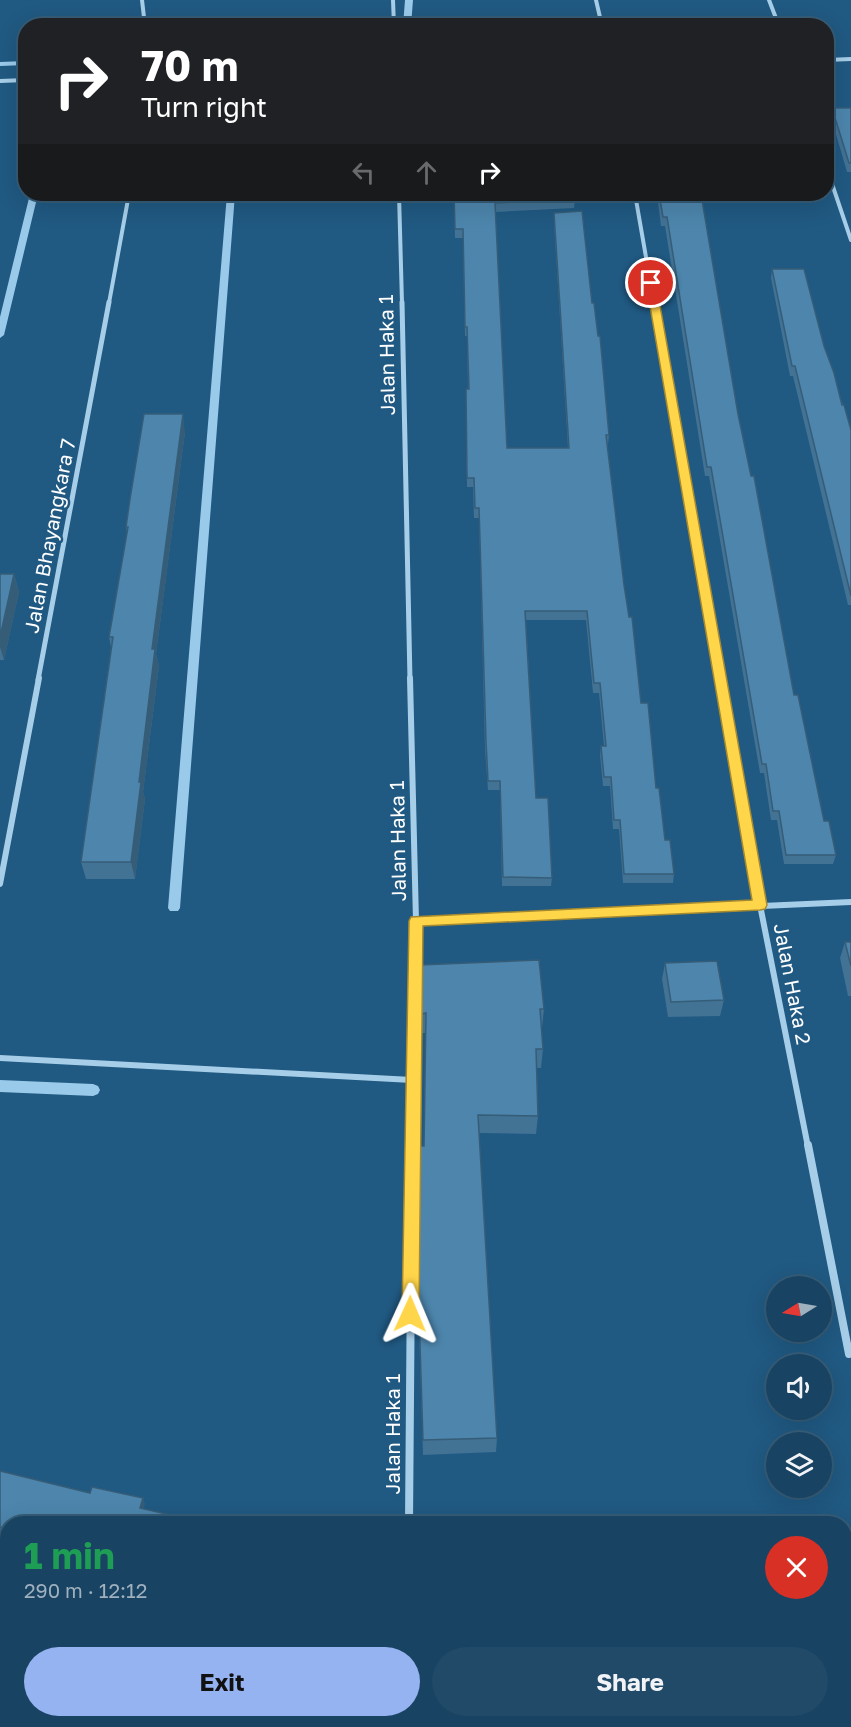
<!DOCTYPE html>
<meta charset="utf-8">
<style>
body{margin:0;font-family:"Golos Text",sans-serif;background:#214a68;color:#f1f3f6;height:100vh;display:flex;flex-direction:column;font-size:22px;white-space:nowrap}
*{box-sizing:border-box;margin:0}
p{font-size:20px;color:#9fb0be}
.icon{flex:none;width:33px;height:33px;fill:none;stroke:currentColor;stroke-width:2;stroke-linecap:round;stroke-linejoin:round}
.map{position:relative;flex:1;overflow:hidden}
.drawer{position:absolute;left:0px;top:1516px;width:852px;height:212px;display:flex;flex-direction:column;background:#184362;border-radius:24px 24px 0 0;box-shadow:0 6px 24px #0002,0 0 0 2px #365c77}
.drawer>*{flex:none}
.hud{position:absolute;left:18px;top:18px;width:816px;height:183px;border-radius:24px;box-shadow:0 6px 24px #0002,0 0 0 2px #365c77;background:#202124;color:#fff;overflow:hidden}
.needle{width:39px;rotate:259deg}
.tools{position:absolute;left:766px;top:1276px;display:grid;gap:12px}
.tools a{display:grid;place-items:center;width:66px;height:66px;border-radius:50%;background:#184362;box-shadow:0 6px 24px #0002,0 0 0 2px #365c77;font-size:30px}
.pin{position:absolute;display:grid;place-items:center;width:51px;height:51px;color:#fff;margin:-26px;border:3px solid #fff;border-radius:50%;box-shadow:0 2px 6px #0007}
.me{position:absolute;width:66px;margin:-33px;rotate:1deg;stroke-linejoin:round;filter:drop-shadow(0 0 4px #0008)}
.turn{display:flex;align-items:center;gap:21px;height:126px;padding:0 24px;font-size:27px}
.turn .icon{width:78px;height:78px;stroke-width:2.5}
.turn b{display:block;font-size:42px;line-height:51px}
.lanes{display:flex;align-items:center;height:57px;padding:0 24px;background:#0003;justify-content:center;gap:30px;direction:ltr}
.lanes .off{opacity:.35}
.round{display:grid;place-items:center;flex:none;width:63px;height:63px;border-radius:32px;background:#214a68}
.head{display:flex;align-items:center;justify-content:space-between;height:102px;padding:0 24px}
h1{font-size:36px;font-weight:700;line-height:45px;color:#1e9e55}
.button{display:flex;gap:12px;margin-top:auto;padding:12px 24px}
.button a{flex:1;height:69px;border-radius:36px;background:#95b2f1;color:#111;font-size:24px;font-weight:700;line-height:69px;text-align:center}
.button a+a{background:#214a68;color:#f1f3f6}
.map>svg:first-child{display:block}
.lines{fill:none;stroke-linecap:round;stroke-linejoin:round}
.stream{fill:#9acaea;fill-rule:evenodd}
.minor-far3{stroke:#a7cee8;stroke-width:4}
.minor-far2{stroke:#a7cee8;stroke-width:5}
.minor-far1{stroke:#a7cee8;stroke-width:6}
.minor{stroke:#a7cee8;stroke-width:8}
.wall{fill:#427294}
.shaded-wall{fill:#365d78}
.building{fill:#4d85ac;stroke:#365d78;stroke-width:1.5}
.route{fill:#ffd54a;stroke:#a68a30;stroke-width:1.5}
.labels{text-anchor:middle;stroke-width:5;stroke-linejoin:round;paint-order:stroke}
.street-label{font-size:20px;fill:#fff;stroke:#205982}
</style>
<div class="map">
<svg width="851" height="1727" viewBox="0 0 851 1727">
<rect width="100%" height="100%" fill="#205982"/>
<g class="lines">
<!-- stream -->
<path class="stream" d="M405,0h8l-2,26h-8z
M26,61v4l-26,1v-4z
M30,194h8l-34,141 -4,3v-21z
M227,194h8l-55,714 -2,3h-8l-2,-3z
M0,1080l93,4 5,2 2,4 -2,4 -5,2 -93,-4z"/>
<!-- minor-far3 -->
<path class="minor-far3" d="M142,0l3,26
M393,0l1,26
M596,0l6,26
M769,0l10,26
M826,60l25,-1
M0,81l26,-1
M826,166l25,74
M399,194l3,109
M635,194l19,109
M109,303l20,-109"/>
<!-- minor-far2 -->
<path class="minor-far2" d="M402,302l8,378
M654,302l66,378
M38,680l71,-378"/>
<!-- minor-far1 -->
<path class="minor-far1" d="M410,678l6,243 -4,226
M720,678l40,227 48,242
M0,884l39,-206
M416,921l435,-19
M0,1058l412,22"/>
<!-- minor -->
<path class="minor" d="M808,1145l41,209
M409,1524l3,-379
M844,1532h7
M0,1546l8,2
M399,1720v7
M683,1720l1,7
M114,1727l1,-7"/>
</g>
<!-- wall -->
<path class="wall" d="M832,108h19v64h-4l-16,-55z
M454,194l121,5 -1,9 -79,4 12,236h61l-14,-226v-9l38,90 17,132 -1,9h-1l17,141 17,118 24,137 9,34 -1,9h-50l-4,-54h-6l-3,-43h-7l-3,-31 1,-9h3l-5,-53h-6l-7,-73h-60l10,178 16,80 -1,8h-49l-2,-96h-12l-3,-40 -6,-232h-5l-1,-31h-6l-1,-88 2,-10 -1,-53h-2l-2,-98h-8z
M657,194h44l37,220 56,281 30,126 12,34 -3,9h-49l-7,-44h-6l-7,-47h-4l-51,-297h-4l-40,-250h-4z
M772,269l52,77 27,84v175h-3l-55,-229h-3l-19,-98z
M185,432l-29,222 3,12 -16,126 2,7 -10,80h-49l-5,-17 30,-214 -2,-11 18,-105 -1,-5z
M0,574h14l5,18 -15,68h-4z
M845,942h6v54h-3l-8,-38z
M665,963l59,37 -4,16 -52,1 -6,-38z
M420,965l124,44 -2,19h-1l2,21 -2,19h-4l1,48 -2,18 -57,-1 18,305 -1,14 -73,3 -6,-190 7,-119 2,-113h-5z
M0,1471l90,22 55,11 -137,20v10l-8,-2z"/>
<!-- shaded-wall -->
<path class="shaded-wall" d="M183,414l2,18 -29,222 3,12 -16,126 2,7 -10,80 -4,-17 21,-213z
M14,574l5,18 -15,68 -4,-13v-10z
M143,1498l2,6 -3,9 -2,-5z
M27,1720h8l-1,7h-8z"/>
<!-- building -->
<path class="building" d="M832,108h19v55h-2z
M454,194h120l1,5 -80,4 12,245h62l-15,-235 28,-2 10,92h2l4,33h2l9,99h-3l18,150 5,32h3l9,86h7l8,85h3l6,52h5l4,34h-50l-4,-54h-6l-3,-43h-7l-3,-31h5l-6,-63h-6l-7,-72h-62l11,187h12l4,80 -49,-1 -3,-96h-12l-2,-40 -7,-233h-4l-1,-30h-7l-1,-89h3l-2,-62h-2l-2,-98h-8z
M659,194h42l37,220 13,62h3l40,219h4l26,126h5l7,34h-50l-7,-44h-6l-7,-47h-4l-51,-297h-4l-40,-250h-4z
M772,269h32l20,77 10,27 8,32h2l7,25v166l-56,-230h-3z
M144,414h39l-31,235h3l-16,133h2l-10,80h-50l32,-225h-4l19,-110h-2l4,-28z
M0,574h14l-14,63z
M845,942h6v24z
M539,960l5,49h-4l3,40h-7l2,67 -60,-1 19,323 -74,2 -6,-192 1,-102h6l2,-133 -5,1 -1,-49z
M717,961l7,39 -53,2 -6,-39z
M0,1471l90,22 2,-6 51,11 -3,10 69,16h-201v5l-8,-2z
M0,1648l8,1v71h19l-1,7h-26z
M137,1720h174l-1,7h-174z
M433,1720h63l-1,7h-63z"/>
<!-- route -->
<path class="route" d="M651,280l5,3 111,622 -2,4 -5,1 -337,16 -4,388 -3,5 -6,3 -6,-3 -2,-5 7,-393 2,-4 341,-17 -106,-617z"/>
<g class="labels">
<!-- street labels -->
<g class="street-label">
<text transform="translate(387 355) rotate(-91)" y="7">Jalan Haka 1</text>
<text transform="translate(50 536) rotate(-79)" y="7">Jalan Bhayangkara 7</text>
<text transform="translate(398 841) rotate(-91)" y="7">Jalan Haka 1</text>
<text transform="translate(792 984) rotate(79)" y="7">Jalan Haka 2</text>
<text transform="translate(393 1434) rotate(-90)" y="7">Jalan Haka 1</text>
</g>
</g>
</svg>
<div class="tools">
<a><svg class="needle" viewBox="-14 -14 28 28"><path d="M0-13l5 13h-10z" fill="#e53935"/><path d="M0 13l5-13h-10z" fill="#9fb0be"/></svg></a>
<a><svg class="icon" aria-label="sound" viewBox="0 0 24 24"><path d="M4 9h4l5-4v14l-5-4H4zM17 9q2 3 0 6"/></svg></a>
<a><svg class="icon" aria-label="layers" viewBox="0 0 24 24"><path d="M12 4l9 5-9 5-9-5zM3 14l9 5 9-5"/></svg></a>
</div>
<div class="pin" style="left:651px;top:283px;background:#d93025"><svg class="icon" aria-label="arrive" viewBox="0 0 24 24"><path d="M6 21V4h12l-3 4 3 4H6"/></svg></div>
<svg class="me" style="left:410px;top:1314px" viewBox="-20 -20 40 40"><path d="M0-17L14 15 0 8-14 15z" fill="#ffd54a" stroke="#fff" stroke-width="4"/></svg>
<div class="hud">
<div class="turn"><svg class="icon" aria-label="right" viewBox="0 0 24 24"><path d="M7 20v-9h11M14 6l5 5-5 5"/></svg><div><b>70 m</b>Turn right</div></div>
<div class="lanes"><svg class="icon off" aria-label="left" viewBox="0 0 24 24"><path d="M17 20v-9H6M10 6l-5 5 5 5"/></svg><svg class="icon off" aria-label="ahead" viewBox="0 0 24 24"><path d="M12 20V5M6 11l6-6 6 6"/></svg><svg class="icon" aria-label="right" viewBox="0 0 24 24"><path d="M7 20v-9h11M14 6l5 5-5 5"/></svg></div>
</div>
<section class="drawer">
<div class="head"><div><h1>1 min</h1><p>290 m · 12:12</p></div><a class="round" style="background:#d93025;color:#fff"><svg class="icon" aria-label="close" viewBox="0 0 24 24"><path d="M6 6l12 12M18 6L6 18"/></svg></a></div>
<div class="button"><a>Exit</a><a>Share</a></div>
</section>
</div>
